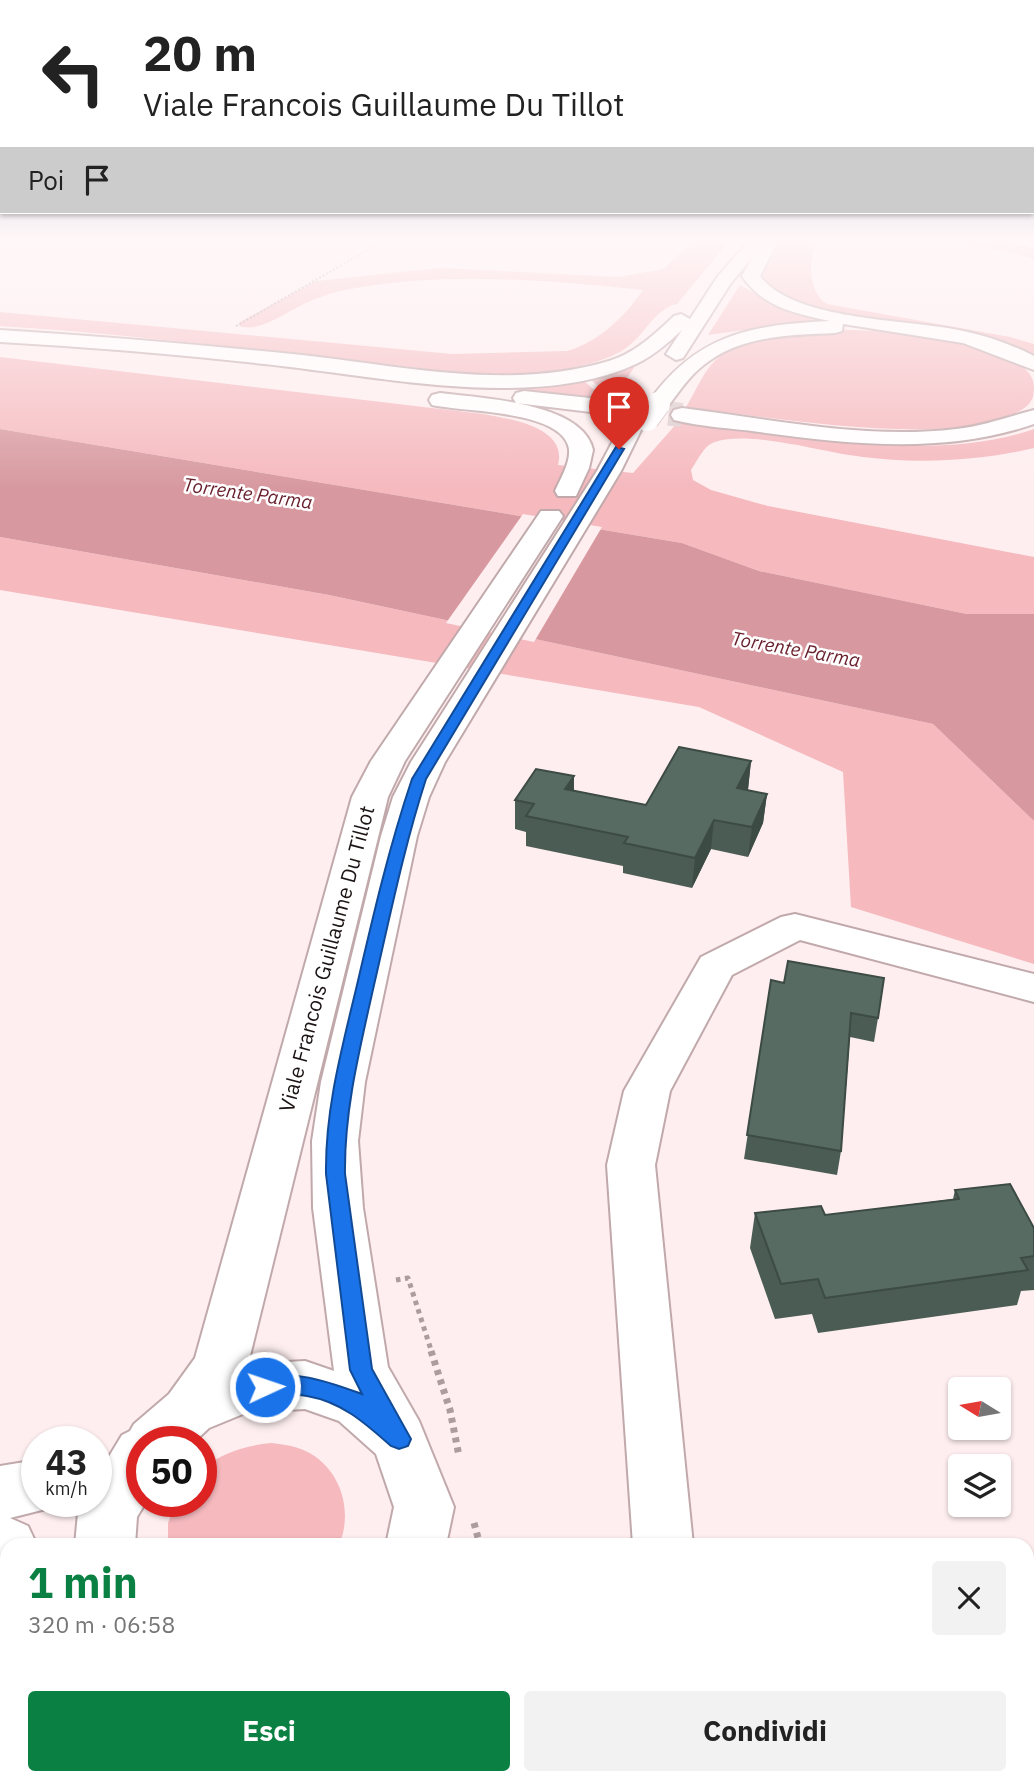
<!DOCTYPE html>
<html lang="it">
<meta charset="utf-8">
<style>
body{margin:0;font-family:"IBM Plex Sans",sans-serif;background:#f2f2f2;color:#222;height:100vh;display:flex;flex-direction:column;font-size:26px;white-space:nowrap}
*{box-sizing:border-box;margin:0}
p{font-size:23px;color:#767676}
.icon{flex:none;width:38px;height:38px;fill:none;stroke:currentColor;stroke-width:2;stroke-linecap:round;stroke-linejoin:round}
.map{position:relative;flex:1;overflow:hidden}
.details{position:absolute;left:0px;top:1538px;width:1034px;height:247px;display:flex;flex-direction:column;background:#fff;border-radius:21px 21px 0 0;box-shadow:0 2px 5px #0004}
.details>*{flex:none}
.guide{position:absolute;left:0px;top:0px;width:1034px;height:214px;box-shadow:0 2px 5px #0004;background:#fff;color:#222;overflow:hidden}
.needle{width:46px;rotate:281deg}
.fabs{position:absolute;left:948px;top:1377px;display:grid;gap:14px}
.fabs a{display:grid;place-items:center;width:63px;height:63px;border-radius:7px;background:#fff;box-shadow:0 2px 5px #0004;font-size:35px}
.speed{position:absolute;left:21px;top:1426px;display:flex;gap:14px;font-size:35px;font-weight:700;text-align:center}
.speed>*{display:grid;place-content:center;width:91px;height:91px;border-radius:50%;background:#fff;box-shadow:0 2px 5px #0004;line-height:1}
.speed small{font-size:18px;font-weight:400}
.speed .limit{border:10px solid #d22;background:#fff;color:#111}
.pin{position:absolute;display:grid;place-items:center;width:60px;height:60px;color:#fff;margin:-72px -30px;border-radius:50% 50% 50% 0;rotate:-45deg;box-shadow:0 0 7px #0007}
.pin .icon{rotate:45deg}
.me{position:absolute;width:77px;margin:-38px;rotate:87deg;stroke-linejoin:round;filter:drop-shadow(0 0 5px #0008)}
.turn{display:flex;align-items:center;gap:24px;height:147px;padding:0 28px;font-size:32px}
.turn .icon{width:91px;height:91px;stroke-width:2.5}
.turn b{display:block;font-size:49px;line-height:60px}
.then{display:flex;align-items:center;height:66px;padding:0 28px;background:#0003;gap:14px;font-size:26px}
.round{display:grid;place-items:center;flex:none;width:74px;height:74px;border-radius:7px;background:#f2f2f2}
.head{display:flex;align-items:center;justify-content:space-between;height:119px;padding:0 28px}
h1{font-size:42px;font-weight:700;line-height:52px;color:#0b8043}
.action{display:flex;gap:14px;margin-top:auto;padding:14px 28px}
.action a{flex:1;height:80px;border-radius:7px;background:#0b8043;color:#fff;font-size:28px;font-weight:700;line-height:80px;text-align:center}
.action a+a{background:#f2f2f2;color:#222}
.map>svg:first-child{display:block}
.green{fill:#f5b9be}
.water{fill:#d7999f}
.pier{fill:#feeeef}
.lines{fill:none;stroke-linecap:round;stroke-linejoin:round}
.secondary-tunnel{stroke:#dccdce;stroke-width:24;stroke-dasharray:24 11;stroke-linecap:butt}
.street-casing{stroke:#c1a9ab;stroke-width:4}
.secondary-casing{stroke:#c1a9ab;stroke-width:4}
.highway-casing{stroke:#c1a9ab;stroke-width:4}
.path-far2{stroke:#ab9d9e;stroke-width:2;stroke-dasharray:2 2;stroke-linecap:butt}
.path-far1{stroke:#ab9d9e;stroke-width:5;stroke-dasharray:4.5 4.5;stroke-linecap:butt}
.path{stroke:#ab9d9e;stroke-width:7;stroke-dasharray:5 5;stroke-linecap:butt}
.street{fill:#fff;fill-rule:evenodd}
.secondary{fill:#fff;fill-rule:evenodd}
.highway{fill:#fff;fill-rule:evenodd}
.secondary-bridge-casing{stroke:#c1a9ab;stroke-width:25;stroke-linecap:butt}
.secondary-bridge{stroke:#fff;stroke-width:24}
.wall{fill:#4b5c54}
.shaded-wall{fill:#3d4b45}
.building{fill:#576b62;stroke:#3d4b45;stroke-width:2}
.route{fill:#1a73e8;stroke:#114b97;stroke-width:2}
.labels{text-anchor:middle;stroke-width:5;stroke-linejoin:round;paint-order:stroke}
.far-water-label{font-size:19px;font-style:italic;fill:#681f2c;stroke:#fff}
.street-label{font-size:21px;fill:#1c1314;stroke:#fff}
</style>
<div class="map">
<svg width="1034" height="1784" viewBox="0 0 1034 1784">
<rect width="100%" height="100%" fill="#feeeef"/>
<!-- green -->
<path class="green" d="M695,239h36l-54,65c-22,4 -33,32 -51,44 -17,12 -40,17 -60,21 -73,13 -149,-2 -222,-10 -115,-12 -229,-26 -344,-33v-14l452,42 115,-3c32,-9 57,-34 76,-61 -97,-10 -197,-19 -293,-1 -16,3 -32,8 -46,15 -18,8 -44,29 -65,22l1,-4 76,-41 124,-13 179,9 45,-8z
M777,239h43c-13,18 -13,52 7,65l183,33 24,7v10c-28,-12 -57,-21 -87,-26 -59,-11 -145,-2 -187,-51z
M957,239h46l31,8v12z
M740,285l34,19 48,15 -114,16z
M824,330c36,-2 209,6 210,57 0,10 -2,16 -11,22 -65,42 -258,7 -337,-2 8,-13 15,-30 25,-42 25,-30 78,-30 113,-35z
M0,357l483,57c27,5 85,13 75,51l75,8 45,-51c108,12 252,43 356,7v19c-52,13 -117,16 -171,9 -39,-4 -112,-27 -148,-15 -11,3 -17,18 -24,28l2,10 18,10 57,16 266,51v57h-67l-208,-43 -77,-28 -682,-114z
M637,363l-24,37 -25,-23z
M581,378l23,21 -189,-20z
M0,537l329,58 604,129 101,97v143l-183,-57 -8,-135 -144,-65 -699,-117z
M271,1443c8,1 18,2 27,5 40,13 57,60 41,97h-171v-22l8,-21h25v-33c22,-16 42,-23 70,-26z"/>
<!-- water -->
<path class="water" d="M0,429l682,114 77,28 208,43h67v207l-101,-97 -604,-129 -329,-58z"/>
<!-- pier -->
<path class="pier" d="M523,514l79,13 -68,115 -88,-19z"/>
<g class="lines">
<!-- secondary-tunnel -->
<path class="secondary-tunnel" d="M599,406l83,9"/>
<defs>
<path id="street" d="M795,914l239,60v28l-234,-62 -68,35 -62,116 -15,74 38,380h-60l-26,-380 17,-74 77,-134 80,-40z
M651,1778h68l1,6h-68z"/>
<path id="secondary" d="M751,239h28l-19,37c33,44 140,43 193,53 28,5 56,14 81,27v14l-71,-27 -120,-19 -1,7 -7,2c-44,2 -93,2 -130,31 -16,12 -27,29 -39,45h-16l-3,-5c49,-70 103,-79 183,-83 -36,-8 -66,-13 -88,-45l10,-18 -21,25 -48,75 -7,2 -10,-6 16,-24c-14,13 -29,26 -46,34 -102,48 -264,11 -372,0 -88,-10 -176,-17 -264,-22v-12c101,6 202,15 302,25 100,11 208,36 307,6 26,-8 46,-27 65,-45l7,-2 9,5 28,-43z
M524,391l75,8 11,7 -11,7 -83,-10 -3,-5 3,-5z
M440,393c39,5 143,9 153,57l-4,18 -13,28h-18l-3,-5c5,-12 18,-32 13,-46 -12,-35 -105,-33 -136,-40l-3,-5 3,-5z
M682,408c89,11 184,32 274,21 27,-3 51,-12 78,-19v14c-90,31 -183,20 -275,8 -28,-4 -58,-5 -85,-12l-3,-5 3,-5z
M636,411l11,7 -26,53 -176,291 -16,35 -12,39 -52,246 -7,59 5,67 25,159 31,54 35,86 -8,38h-60l8,-38 -18,-53 -37,-33 -34,-12 -57,3 -39,16 -15,14h-52v60h4l-9,15 -2,28h-60l3,-32 5,-11h13v-24l26,-43 8,-4 4,-7 35,-30 26,-36 157,-561 19,-36 170,-250h18l4,5 -158,245 -17,36 -140,567 57,-3 29,10 -21,-163 -1,-67 9,-59 60,-246 12,-39 18,-35 186,-291 28,-53z
M37,1460v42h23l-2,4 -48,12 18,8 9,19h-30v30l-7,-2v-107z
M528,1778h147l2,6h-147z"/>
<path id="highway" d="M1007,239h27v10l-25,-7z"/>
</defs>
<!-- street casing -->
<use href="#street" class="street-casing"/>
<!-- secondary casing -->
<use href="#secondary" class="secondary-casing"/>
<!-- highway casing -->
<use href="#highway" class="highway-casing"/>
<!-- path-far2 -->
<path class="path-far2" d="M952,239l36,10
M236,326l151,-87"/>
<!-- path-far1 -->
<path class="path-far1" d="M396,1280l12,-2 24,75"/>
<!-- path -->
<path class="path" d="M431,1351l19,59 9,46
M474,1523l6,22
M0,1652l7,3
M1027,1708l7,-1
M314,1778l18,6
M500,1784l3,-6"/>
<!-- street -->
<use href="#street" class="street"/>
<!-- secondary -->
<use href="#secondary" class="secondary"/>
<!-- highway -->
<use href="#highway" class="highway"/>
<defs>
<path id="secondary-bridge" d="M647,419l11,-15"/>
</defs>
<!-- secondary-bridge casing -->
<use href="#secondary-bridge" class="secondary-bridge-casing"/>
<!-- secondary-bridge -->
<use href="#secondary-bridge" class="secondary-bridge"/>
</g>
<!-- wall -->
<path class="wall" d="M751,761l-3,29 19,4 -4,29 -15,34 -37,-8 -19,39 -69,-15v-7l-97,-20v-14l-11,-3v-29l59,-24v15l72,14z
M771,980l107,38 -4,24 -24,-5 -9,114 -4,24 -93,-16z
M955,1190l79,38v62l-13,1 -4,14 -199,28 -6,-19 -37,5 -25,-71 5,-35 70,2 128,-16z"/>
<!-- shaded-wall -->
<path class="shaded-wall" d="M751,761l-3,28 -14,28 3,-29z
M574,776l-1,29 -8,-16z
M767,794l-4,29 -15,34 4,-30z
M714,820l-3,29 -19,39 3,-30z"/>
<!-- building -->
<path class="building" d="M679,747l72,14 -14,27 30,6 -15,33 -38,-7 -19,38 -71,-15 4,-6 -102,-21 8,-12 -19,-4 21,-31 38,7 -9,13 81,16z
M788,961l96,17 -6,40 -27,-5 -10,138 -94,-16 24,-155 13,3z
M1010,1184l24,44v28l-13,2 7,12 -203,28 -7,-19 -37,5 -26,-71 66,-7 4,9 134,-16 -4,-9z"/>
<!-- sky -->
<linearGradient id="sky" x2="0" y2="1"><stop stop-color="#a1a9cb"/><stop offset="0.49" stop-color="#fff7f8"/><stop offset="1" stop-color="#fff7f8" stop-opacity="0"/></linearGradient>
<rect width="1034" height="489" fill="url(#sky)"/>
<!-- route -->
<path class="route" d="M616,447l8,2 -198,330c-22,68 -36,137 -52,206 -14,63 -30,125 -29,189l27,195 39,70 -3,7 -9,3 -8,-3c-26,-23 -49,-44 -84,-50 -17,-4 -34,4 -50,-2l-3,-7 3,-7c36,-12 72,2 105,14l-12,-24 -24,-196c-1,-65 16,-126 31,-189 16,-69 32,-138 55,-206z"/>
<g class="labels">
<!-- far-water labels -->
<g class="far-water-label">
<text transform="translate(248 493) rotate(8)" y="7">Torrente Parma</text>
<text transform="translate(796 649) rotate(10)" y="7">Torrente Parma</text>
</g>
<!-- street labels -->
<g class="street-label">
<text transform="translate(327 959) rotate(-75)" y="7">Viale Francois Guillaume Du Tillot</text>
</g>
</g>
</svg>
<div class="fabs">
<a><svg class="needle" viewBox="-14 -14 28 28"><path d="M0-13l5 13h-10z" fill="#e53935"/><path d="M0 13l5-13h-10z" fill="#767676"/></svg></a>
<a><svg class="icon" aria-label="layers" viewBox="0 0 24 24"><path d="M12 4l9 5-9 5-9-5zM3 14l9 5 9-5"/></svg></a>
</div>
<div class="speed"><div>43<small>km/h</small></div><div class="limit">50</div></div>
<div class="pin" style="left:619px;top:449px;background:#d93025"><svg class="icon" aria-label="arrive" viewBox="0 0 24 24"><path d="M6 21V4h12l-3 4 3 4H6"/></svg></div>
<svg class="me" style="left:265px;top:1387px" viewBox="-20 -20 40 40"><circle r="17" fill="#1a73e8" stroke="#fff" stroke-width="3"/><path d="M0-11L8 9 0 5-8 9z" fill="#fff"/></svg>
<div class="guide">
<div class="turn"><svg class="icon" aria-label="left" viewBox="0 0 24 24"><path d="M17 20v-9H6M10 6l-5 5 5 5"/></svg><div><b>20 m</b>Viale Francois Guillaume Du Tillot</div></div>
<div class="then">Poi<svg class="icon" aria-label="arrive" viewBox="0 0 24 24"><path d="M6 21V4h12l-3 4 3 4H6"/></svg></div>
</div>
<section class="details">
<div class="head"><div><h1>1 min</h1><p>320 m · 06:58</p></div><a class="round"><svg class="icon" aria-label="close" viewBox="0 0 24 24"><path d="M6 6l12 12M18 6L6 18"/></svg></a></div>
<div class="action"><a>Esci</a><a>Condividi</a></div>
</section>
</div>
